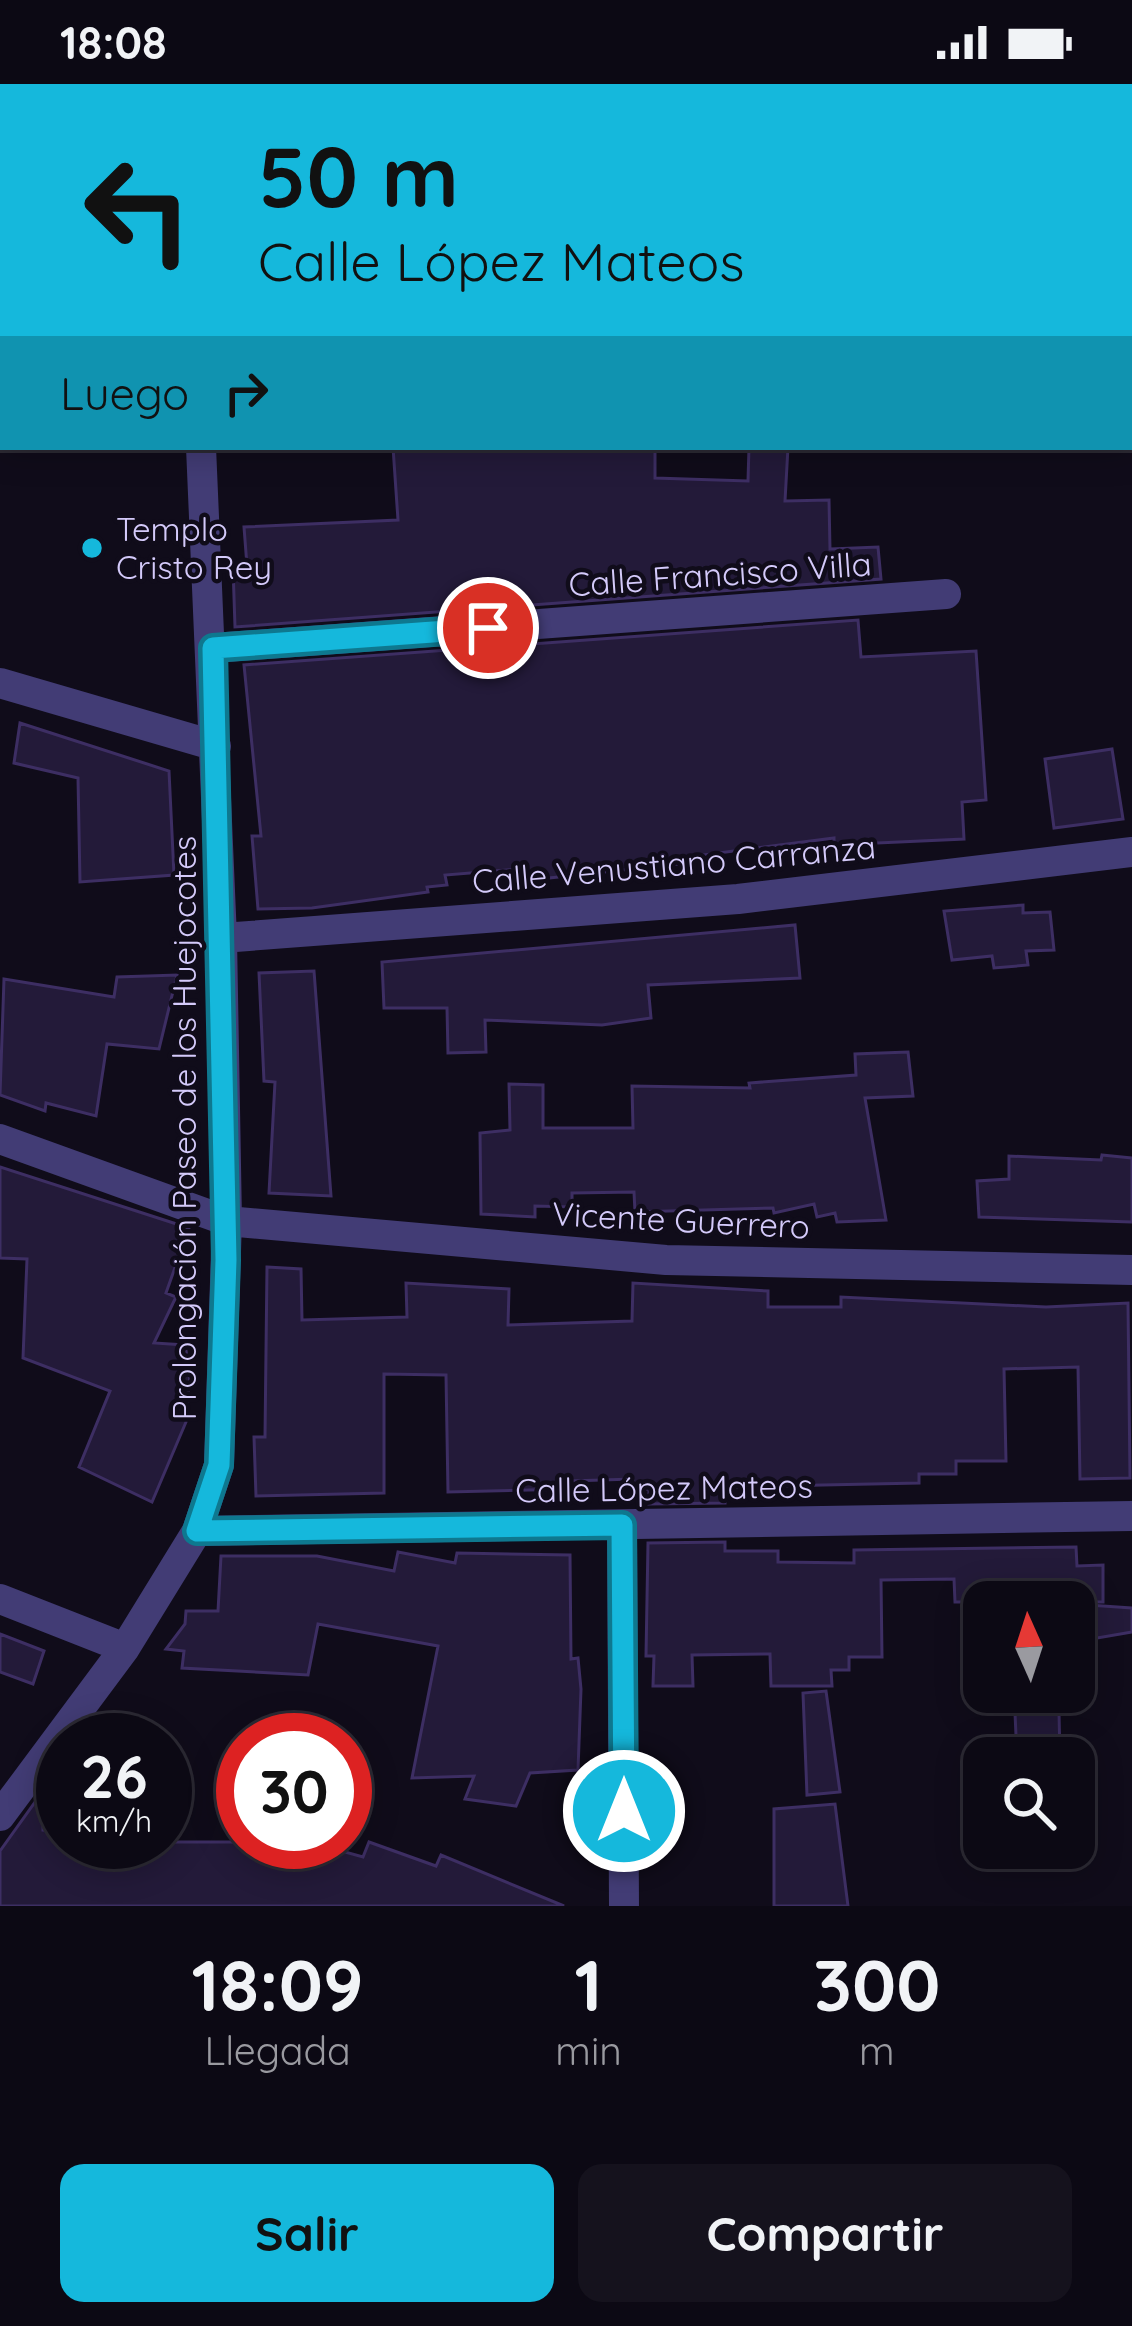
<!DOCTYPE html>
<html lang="es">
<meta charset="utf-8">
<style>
body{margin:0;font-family:Quicksand,sans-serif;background:#15121d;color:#f1f3f6;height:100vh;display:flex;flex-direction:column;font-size:45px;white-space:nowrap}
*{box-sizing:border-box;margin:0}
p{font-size:39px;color:#9a9aa0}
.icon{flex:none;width:66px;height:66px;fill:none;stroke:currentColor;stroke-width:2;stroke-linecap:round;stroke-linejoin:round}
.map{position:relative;height:1822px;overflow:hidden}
.side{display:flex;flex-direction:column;background:#0c0914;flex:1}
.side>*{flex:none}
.banner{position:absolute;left:0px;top:0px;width:1134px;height:366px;box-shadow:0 6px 30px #0003,0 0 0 3px #2c2a34;background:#15b8dc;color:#111;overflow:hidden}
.needle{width:78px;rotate:357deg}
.controls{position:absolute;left:963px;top:1497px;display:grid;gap:24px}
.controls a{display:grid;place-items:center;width:132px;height:132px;border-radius:24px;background:#0c0914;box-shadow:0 6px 30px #0003,0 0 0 3px #2c2a34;font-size:60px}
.speed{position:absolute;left:36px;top:1629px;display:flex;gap:24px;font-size:60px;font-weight:700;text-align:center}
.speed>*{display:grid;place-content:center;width:156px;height:156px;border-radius:50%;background:#0c0914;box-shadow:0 6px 30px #0003,0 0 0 3px #2c2a34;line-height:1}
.speed small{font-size:30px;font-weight:400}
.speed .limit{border:18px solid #d22;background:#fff;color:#111}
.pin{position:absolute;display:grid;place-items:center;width:102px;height:102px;color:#fff;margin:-51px;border:6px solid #fff;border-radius:50%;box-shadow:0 3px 12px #0007}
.me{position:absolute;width:132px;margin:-66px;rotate:0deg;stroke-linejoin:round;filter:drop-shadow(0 0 9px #0008)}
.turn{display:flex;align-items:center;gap:42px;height:252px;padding:0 60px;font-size:54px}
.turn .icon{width:156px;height:156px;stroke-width:2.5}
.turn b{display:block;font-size:84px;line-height:102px}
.then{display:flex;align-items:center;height:114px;padding:0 60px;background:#0003;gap:24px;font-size:45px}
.eta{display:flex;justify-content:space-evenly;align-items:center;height:204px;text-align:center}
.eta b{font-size:72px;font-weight:800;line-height:84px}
.primary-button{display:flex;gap:24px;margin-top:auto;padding:24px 60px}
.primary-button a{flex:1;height:138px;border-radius:24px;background:#15b8dc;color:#111;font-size:48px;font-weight:800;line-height:138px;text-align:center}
.primary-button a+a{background:#15121d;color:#f1f3f6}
.status{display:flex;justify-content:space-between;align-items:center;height:84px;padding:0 60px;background:#0c0914;direction:ltr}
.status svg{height:33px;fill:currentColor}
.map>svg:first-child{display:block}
.building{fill:#231a39;stroke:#3d2e63;stroke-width:3}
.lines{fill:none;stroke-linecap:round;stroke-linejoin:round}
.street{stroke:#423c75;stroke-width:30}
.route-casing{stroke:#0e788f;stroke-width:30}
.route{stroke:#15b8dc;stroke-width:21}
.poi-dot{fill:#15b8dc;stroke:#100c1a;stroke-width:4.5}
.labels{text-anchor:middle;stroke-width:9;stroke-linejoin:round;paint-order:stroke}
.poi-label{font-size:33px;fill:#d4cafa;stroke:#100c1a;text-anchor:start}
.street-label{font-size:33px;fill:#d4cafa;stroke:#100c1a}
</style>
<div class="status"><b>18:08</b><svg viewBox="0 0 49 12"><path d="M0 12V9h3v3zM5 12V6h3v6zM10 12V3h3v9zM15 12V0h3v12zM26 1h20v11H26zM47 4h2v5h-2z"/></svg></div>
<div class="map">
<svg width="1132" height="1822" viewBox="0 0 1132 1822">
<rect width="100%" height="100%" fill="#100c1a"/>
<!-- building -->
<path class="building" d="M393,363h262v31l93,3 1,-34h39l-3,54 44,-1 1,49 48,-2 3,32 -646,48 -2,-60 14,-1 -3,-39 154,-7z
M858,536l3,37 115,-6 10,149 -24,2 2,37 -130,6v-7l-146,19v6l-167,18 -1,-12 -75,6 2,10 -20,2 1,5 -116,16 -54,1 -6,-73h9l-17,-171z
M20,639l149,48 5,104 -94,7 -2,-104 -64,-15z
M1112,665l11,70 -69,9 -9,-69z
M1023,821v8l27,-1 4,38 -28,1 2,14 -34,3 -2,-12 -40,4 -8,-49z
M795,841l5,53 -152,7 3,33 -49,7 -117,-5 1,32 -38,1 -1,-45h-63l-2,-46z
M314,887l17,225 -62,-3 6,-111 -11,-1 -5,-108z
M177,891l-18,74 -52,-5 -11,72 -50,-13 -1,8 -45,-16 4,-116 110,18 3,-20z
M908,968l5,44 -48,2 21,122 -49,2 -2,-9 -18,4 -3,-13 -40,9 -1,-5 -138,4 -1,-20 -62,1v14l-37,-1v11l-54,-3 -1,-81 30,-3 -1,-46 34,1v43h90l-1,-42 118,2 -1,-5 107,-8 -1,-21z
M1102,1071l30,3v64l-153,-5 -2,-36 32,-2v-23l92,4z
M0,1083l189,61 -23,65 10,4 -22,46 31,2 5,29 -4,48 -34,80 -73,-35 31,-76 -87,-33 4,-99 -27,-1z
M267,1183l34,2 1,51 105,-3 -1,-34 103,6 -1,36 124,-4 1,-38 135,8v16h73v-10l205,10 82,-4 2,175 -50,1 -2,-112 -74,2 2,92h-50v13h-37v9l-194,4v16l-76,1v-15h-16v-10l-63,2v8l-122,3 -2,-117 -62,-1v119l-128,3 -2,-59h11z
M725,1458v9h53v11l76,1v-13l222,-3 1,19 26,-1v37h-148l-1,-23 -73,1 1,77h-33v13h-18l1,16h-61l-1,-32 -78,1 1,31h-40l1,-30h-8l2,-113z
M398,1468l57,11 2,-10 113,2 1,104 7,-1 3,31 -3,81 -48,3 -14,33 -51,-7 9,-23 -62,2 26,-132 -120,-22 -10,51 -126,-7 2,-17 -18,-2 19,-25 1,-13h32l3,-55h96l77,15z
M1074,1520l58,4v24l-58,10z
M0,1550l44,17 -11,33 -33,-12z
M826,1607l14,101 -33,3 -4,-102z
M1059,1628l1,46h-43l-2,-45z
M43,1707v39l20,1v11h246l54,15 6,-15 67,24 5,-11 123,51h-564v-55z
M835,1720l13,102h-74v-97z"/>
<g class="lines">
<!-- street -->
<path class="street" d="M181,0v3
M0,219l3,1
M213,564l733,-54
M0,599l216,63
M222,854l516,-39 394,-47
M0,1055l227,82 439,39 466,10
M622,1441l2,381
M197,1447l935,-15
M0,1515l125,49
M0,1732l125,-168 72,-117 22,-66 8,-244 -5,-283 -21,-491"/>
</g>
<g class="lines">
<defs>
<path id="route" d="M488,544l-275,20 13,612 -7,205 -22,66 425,-6 2,286"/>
</defs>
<!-- route casing -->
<use href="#route" class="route-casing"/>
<!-- route -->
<use href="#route" class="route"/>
</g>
<!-- markers -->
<circle class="poi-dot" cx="92" cy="464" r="12"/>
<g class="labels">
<!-- poi labels -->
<g class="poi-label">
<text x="116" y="457">Templo<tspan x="116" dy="38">Cristo Rey</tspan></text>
</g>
<!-- street labels -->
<g class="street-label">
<text transform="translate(720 490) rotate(-4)" y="12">Calle Francisco Villa</text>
<text transform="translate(674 780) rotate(-5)" y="12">Calle Venustiano Carranza</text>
<text transform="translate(184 1044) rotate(-90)" y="12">Prolongación Paseo de los Huejocotes</text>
<text transform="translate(681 1136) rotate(3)" y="12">Vicente Guerrero</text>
<text transform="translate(664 1404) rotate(-1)" y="12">Calle López Mateos</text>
</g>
</g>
</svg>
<div class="controls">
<a><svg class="needle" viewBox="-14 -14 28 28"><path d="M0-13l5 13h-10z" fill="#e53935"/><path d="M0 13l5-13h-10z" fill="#9a9aa0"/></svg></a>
<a><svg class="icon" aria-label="search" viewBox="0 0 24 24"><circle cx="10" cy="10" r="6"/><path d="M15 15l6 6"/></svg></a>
</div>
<div class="speed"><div>26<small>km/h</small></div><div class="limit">30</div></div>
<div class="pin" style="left:488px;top:544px;background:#d93025"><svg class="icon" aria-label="arrive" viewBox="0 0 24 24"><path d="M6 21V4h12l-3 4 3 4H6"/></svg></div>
<svg class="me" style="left:624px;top:1727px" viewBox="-20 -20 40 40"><circle r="17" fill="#15b8dc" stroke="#fff" stroke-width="3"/><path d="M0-11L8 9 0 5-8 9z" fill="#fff"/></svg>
<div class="banner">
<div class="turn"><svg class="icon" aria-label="left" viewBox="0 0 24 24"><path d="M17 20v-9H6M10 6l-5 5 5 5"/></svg><div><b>50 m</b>Calle López Mateos</div></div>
<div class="then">Luego<svg class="icon" aria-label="right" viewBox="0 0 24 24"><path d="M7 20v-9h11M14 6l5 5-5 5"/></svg></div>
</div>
</div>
<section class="side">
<div class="eta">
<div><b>18:09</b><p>Llegada</p></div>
<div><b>1</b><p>min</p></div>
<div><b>300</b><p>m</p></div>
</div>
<div class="primary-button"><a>Salir</a><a>Compartir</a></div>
</section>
